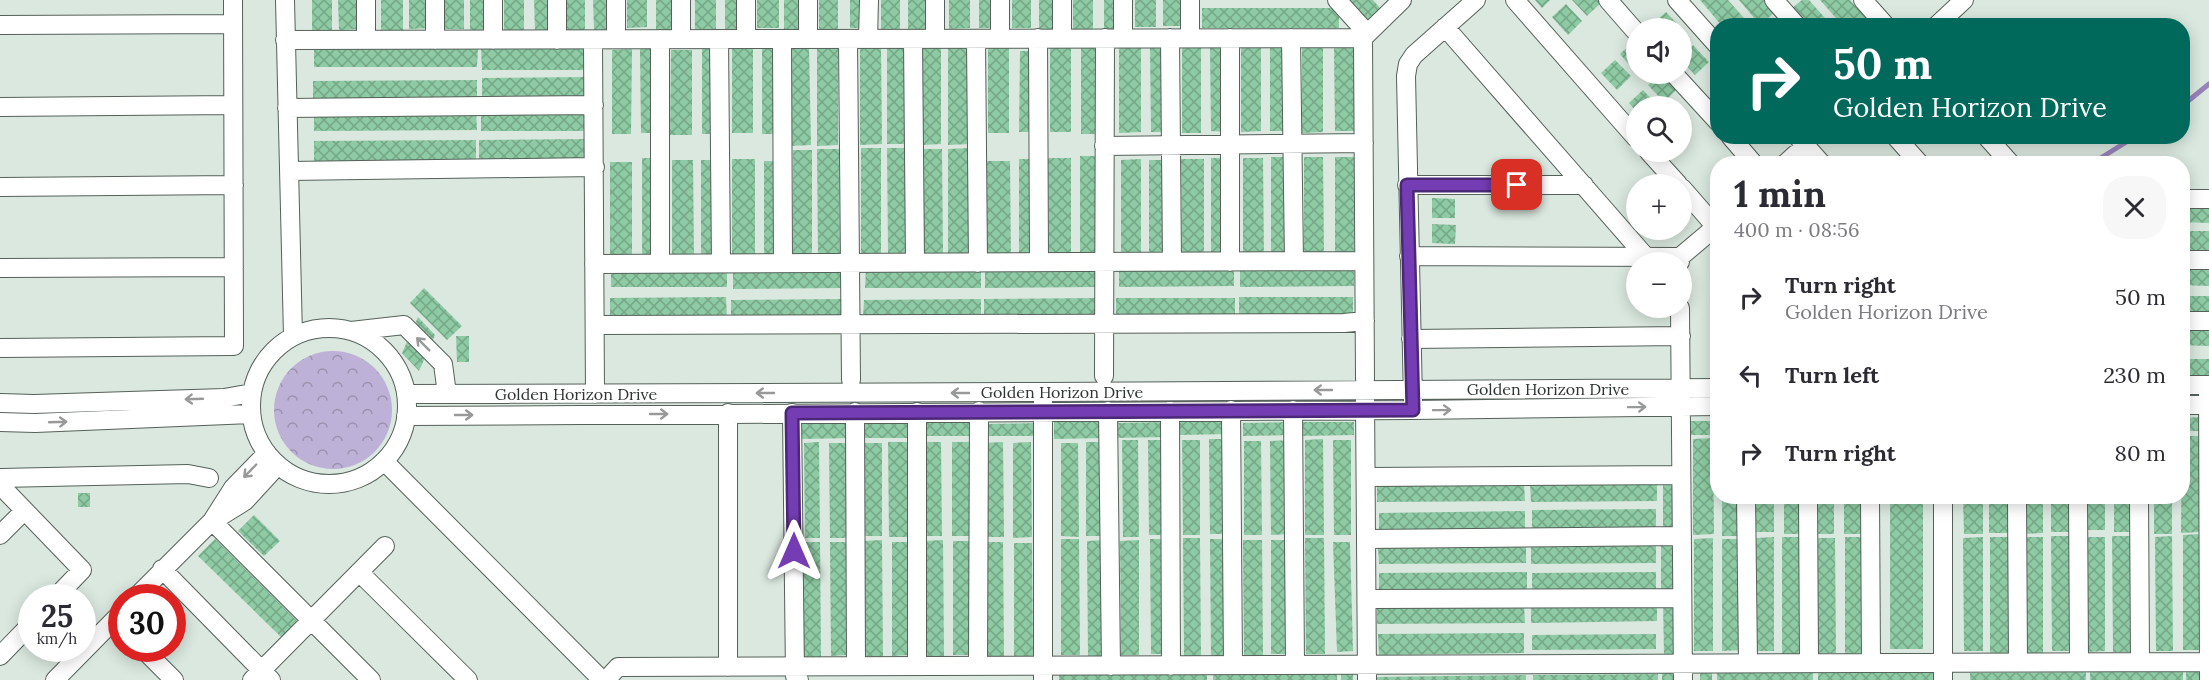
<!DOCTYPE html>
<meta charset="utf-8">
<style>
body{margin:0;font-family:Lora,serif;background:#f7f7f7;color:#2b2b33;height:100vh;display:flex;flex-direction:column;font-size:22px;white-space:nowrap}
*{box-sizing:border-box;margin:0}
p{font-size:20px;color:#7c7c81}
.icon{flex:none;width:33px;height:33px;fill:none;stroke:currentColor;stroke-width:2;stroke-linecap:round;stroke-linejoin:round}
.map{position:relative;flex:1;overflow:hidden}
.side{position:absolute;left:1710px;top:156px;width:480px;height:348px;display:flex;flex-direction:column;background:#fff;border-radius:24px;box-shadow:0 3px 15px #0003}
.side>*{flex:none}
.guide{position:absolute;left:1710px;top:18px;width:480px;height:126px;border-radius:24px;box-shadow:0 3px 15px #0003;background:#00695c;color:#fff;overflow:hidden}
.controls{position:absolute;left:1626px;top:18px;display:grid;gap:12px}
.controls a{display:grid;place-items:center;width:66px;height:66px;border-radius:50%;background:#fff;box-shadow:0 3px 15px #0003;font-size:30px}
.speed{position:absolute;left:18px;top:584px;display:flex;gap:12px;font-size:30px;font-weight:700;text-align:center}
.speed>*{display:grid;place-content:center;width:78px;height:78px;border-radius:50%;background:#fff;box-shadow:0 3px 15px #0003;line-height:1}
.speed small{font-size:15px;font-weight:400}
.speed .limit{border:9px solid #d22;background:#fff;color:#111}
.pin{position:absolute;display:grid;place-items:center;width:51px;height:51px;color:#fff;margin:-26px;border-radius:12px;box-shadow:0 3px 9px #0006}
.me{position:absolute;width:66px;margin:-33px;rotate:0deg;stroke-linejoin:round;filter:drop-shadow(0 0 4px #0008)}
.turn{display:flex;align-items:center;gap:21px;height:126px;padding:0 24px;font-size:27px}
.turn .icon{width:78px;height:78px;stroke-width:2.5}
.turn b{display:block;font-size:42px;line-height:51px}
.round{display:grid;place-items:center;flex:none;width:63px;height:63px;border-radius:24px;background:#f7f7f7}
.headline{display:flex;align-items:center;justify-content:space-between;height:102px;padding:0 24px}
h1{font-size:36px;font-weight:700;line-height:45px}
ul{padding:0;list-style:none}
li{display:flex;align-items:center;gap:18px;height:78px;padding:0 24px}
li div{flex:1}
li b{display:block;font-size:22px}
li em{font-style:normal}
.map>svg:first-child{display:block}
.forest{fill:url(#forest-crowns)}
.lines{fill:none;stroke-linecap:round;stroke-linejoin:round}
.stream{stroke:#9883ba;stroke-width:5}
.building{fill:url(#building-cross-hatch)}
.minor-casing{stroke:#556159;stroke-width:20}
.minor{stroke:#fff;stroke-width:18}
.oneway{stroke:#979a98}
.route-casing{stroke:#4b2875;stroke-width:15}
.route{stroke:#743db4;stroke-width:10}
.labels{text-anchor:middle;stroke-width:4.5;stroke-linejoin:round;paint-order:stroke}
.street-label{font-size:16px;fill:#2f3531;stroke:#fff}
</style>
<div class="map">
<svg width="2209" height="680" viewBox="0 0 2209 680">
<defs>
<pattern id="forest-crowns" width="20" height="18" patternUnits="userSpaceOnUse" patternTransform="scale(1.5)"><rect width="20" height="18" fill="#beb1d7"/><path d="M2 6a3 3 0 1 1 6 0M12 15a3 3 0 1 1 6 0" fill="none" stroke="#9b91af"/></pattern>
<pattern id="building-cross-hatch" width="8" height="8" patternUnits="userSpaceOnUse" patternTransform="scale(1.5)"><rect width="8" height="8" fill="#8ecba4"/><path d="M0 0l8 8M0 8l8-8" fill="none" stroke="#74a686"/></pattern>
</defs>
<rect width="100%" height="100%" fill="#dae8df"/>
<!-- forest -->
<path class="forest" d="M274 410a59 59 0 1 1 118 0a59 59 0 1 1-118 0Z"/>
<g class="lines">
<!-- stream -->
<path class="stream" d="M2182,106l27,-22
M2091,164l45,-28"/>
</g>
<!-- building -->
<path class="building" d="M312,0h20v31h-20z
M338,0h23v29l-22,1z
M381,0h22v32h-22z
M409,0h22v28l-22,1z
M441,0h23v29h-23z
M470,0h21v31h-21z
M504,0h20v32h-20z
M534,0h20v30l-19,1z
M565,0h20v32h-20z
M593,0h21v30h-20z
M627,0h20v27l-20,1z
M656,0h20v30h-20z
M695,0h21v29h-21z
M725,0h19v29h-19z
M757,0h22v28h-22z
M784,0h22v29h-22z
M819,0h19v29h-19z
M850,0h17v28h-17z
M881,0h19v30h-19z
M908,0h22v32h-22z
M949,0h21v28l-21,1z
M979,0h19v28h-19z
M1012,0h19v28h-19z
M1039,0h20v29h-20z
M1073,0h20v30h-20z
M1104,0h17v29h-17z
M1135,0h21v27h-21z
M1163,0h21v26h-21z
M1347,0h26l8,9 -14,13z
M1535,0h15l-8,8z
M1572,0h26l3,3 -14,13z
M1700,0h28l23,26h-29z
M1739,0h27l10,11 -16,14z
M1802,0h7l23,26h-26l-15,-17z
M1820,0h30l23,26h-30z
M1566,4l16,17 -14,14 -16,-18z
M1202,8h137v20h-137z
M1666,12l15,16h-26l-3,-3z
M1779,16l9,10h-19z
M1634,41l2,3v29l-16,-19z
M1270,45h21v86h-21z
M1693,45l16,17 -14,13 -13,-14v-6z
M887,46h22v98h-22z
M921,46h20v98l-19,1z
M948,46h22v98l-22,1z
M1081,46h16v88h-16z
M1354,46v85h-19l-1,-84z
M788,47h21l2,98 -21,1z
M817,47h21v98l-21,1z
M860,47h21l1,97 -22,1z
M1150,47h18v85h-17z
M1228,47v85l-17,-1 -1,-83z
M1302,47h21v85l-21,1z
M481,48h109v22h-108z
M640,48h18v85h-17z
M702,48h16l1,86h-17z
M732,48h21v85h-21z
M762,48l19,1v85h-19z
M988,48h21v85h-21z
M1050,48h21v84h-21z
M1119,48h22v84l-22,1z
M1182,48h19v85h-19z
M1241,48h20v83l-20,1z
M314,49h164l-1,18h-163z
M632,49l-1,85h-19v-84z
M671,50h21v85h-22z
M1020,51h16v81h-17z
M1615,60l16,16 -14,14 -16,-17z
M1660,74h3l14,15 -13,13 -16,-17z
M590,77v22l-108,1v-22z
M477,80v18l-164,1v-18z
M1643,90l15,16h-22v5l-7,-8z
M481,109h108v22h-108z
M476,110l1,20 -163,1v-20z
M590,139v22l-111,1v-22z
M476,140v21l-162,1v-21z
M861,148h20v107h-20z
M887,148h22l1,106h-22z
M970,148l1,107h-23v-106z
M817,149h22l1,108h-22z
M921,149h21l1,105 -21,1z
M793,150h19v105h-19z
M1080,156h21v100h-21z
M1271,157h20l-1,101h-19z
M1304,157h19l1,100h-20z
M1335,157h19v98h-19z
M642,158h16v101h-16z
M1048,158h23v97h-22z
M1211,158h18l1,99h-19z
M1243,158h20l1,100h-21z
M732,159h23v100h-23z
M1019,159h19v98l-19,1z
M1141,159v98h-20v-97z
M1181,159h23v96h-22z
M672,160h21l1,98h-22z
M701,160h17v96l-17,1z
M1149,160h19v97h-19z
M764,161h15l1,97h-16z
M986,161h24l1,100h-25z
M610,162h22v96h-22z
M1432,198l23,1v19h-23z
M2182,206h27v17l-27,-1z
M1432,224l24,1 -1,19 -23,-1z
M2182,231h27v19h-27z
M985,267h111l-1,20 -110,1z
M1240,267h114v19l-114,1z
M727,268v19h-116v-18z
M981,268v20h-116l1,-19z
M1234,268v18l-115,1v-18z
M2182,269h27v17l-27,-1z
M733,270h108v18l-108,1z
M424,288l38,38 -15,14 -37,-37z
M2182,296h27v17l-27,-1z
M726,297l1,21 -117,1v-21z
M1239,297h114v20h-114z
M1097,298l1,18 -114,1v-18z
M1116,298h119v20l-119,1z
M841,299v18h-110v-17z
M981,299v19h-118l1,-18z
M418,317l17,18 -16,36 -17,-18z
M2182,330h27v16l-27,-1z
M456,336h13v26h-12z
M2182,359h27v16h-27z
M2201,417v14h-19v-13z
M1229,419v15l-49,1v-15z
M1054,420h52v18l-52,1z
M1689,421h29v14h-29z
M977,422v14h-51v-13z
M1167,422v15l-52,1v-15z
M1292,422v13l-49,1v-13z
M1302,422h52v13l-52,1z
M1038,423l-1,13h-51v-12z
M801,424h53v14l-53,1z
M863,424h52v14h-52z
M2182,436h17l1,96 -19,1z
M1713,438l1,96 -21,1v-96z
M1209,439h18l1,95h-18z
M1323,439l1,96h-19v-95z
M1122,440h16l1,97h-16z
M1148,440h20v95h-19z
M1182,440h18v95h-17z
M1290,440l1,94 -20,1 -1,-94z
M1333,440h18v95h-17z
M1244,441h17l1,94h-18z
M819,442l1,96h-15l-1,-95z
M888,442h20v95h-19z
M925,442h16l1,94h-16z
M952,442h19v94h-19z
M1003,442l1,95h-21v-94z
M1031,442l1,95 -19,1v-95z
M1086,442h19v94h-19z
M829,443h19v95h-18z
M862,443h20v93h-20z
M1061,443h17l1,94 -18,-1z
M1663,478h10v53h-10z
M1524,483l1,18 -148,1v-18z
M1657,483v18l-126,1 -1,-18z
M78,493h12v14h-12z
M1722,496h18v40h-18z
M1755,496h19v36h-19z
M1784,496h18v38h-18z
M1815,496h19v38h-18z
M1844,496h19l1,38h-20z
M1890,496h33v153h-33z
M1963,496h20v38h-19z
M1989,496h22v37h-22z
M2023,496h20v37l-20,1z
M2051,496h19v36h-19z
M2086,496h19v34h-19z
M2114,496h17v36h-17z
M2154,496h18v38h-18z
M1656,509v20l-124,1v-20z
M1525,511v20l-146,1v-19z
M254,515l26,26 -16,15 -26,-25z
M2199,534l1,116h-17v-115z
M2051,536h20l1,115h-20z
M2112,536h20l1,116h-20z
M2172,536l1,115h-17l-1,-114z
M1774,537v114h-17l-1,-113z
M1782,537h19l1,117h-20z
M1845,537h18l1,116 -19,1z
M1983,537v114h-19l-1,-113z
M1990,537h20l1,118h-21z
M2025,537h18v116h-18z
M2086,537h19v114l-18,1z
M1183,538h17l1,118h-17z
M1305,538h19l1,116h-19z
M1713,538v113h-19v-112z
M1814,538h21l1,115h-21z
M215,539l82,82 -16,16 -83,-81z
M1061,539h18l1,116h-19z
M1150,539h17l1,115h-17z
M1210,539h18l1,117h-18z
M1722,539h20v111l-20,1z
M882,540l1,117 -19,1 -1,-117z
M943,540l1,116 -19,1 -1,-116z
M1105,540l1,116h-18l-1,-115z
M1139,540v115h-18l-1,-114z
M1243,540h19l1,116h-19z
M1271,540h20v114h-20z
M1661,540h12l1,54h-13z
M953,541h17l1,114h-18z
M804,542h16l1,115h-17z
M830,542h17v113l-16,1z
M892,542h17l1,113 -18,1z
M984,542h19l1,115h-19z
M1333,542h17l3,109 -16,1z
M1656,542v21l-125,1v-21z
M1014,543h18l1,113 -19,1z
M1526,545v18l-147,1 -1,-18z
M1527,572v19l-148,1v-19z
M1656,572v18l-124,1v-18z
M1663,601h10l1,53h-10z
M1657,603v18l-126,2v-19z
M1524,605l1,18 -148,1v-18z
M1524,633v20l-145,2 -1,-21z
M1656,634v15l-124,1v-15z
M2186,667h15l1,13h-16z
M1662,671h11v9h-11z
M1700,671h12v9h-12z
M1813,671v9h-96v-8z
M1935,671v9h-117v-8z
M2183,671v9h-93v-8z
M2086,672v8h-116v-7z
M1341,673h12v7h-12z
M1207,674v6h-148v-5z
M1337,674v6h-124v-5z
M1658,674v6h-125v-5z
M1526,675v5h-149v-3z"/>
<g class="lines">
<defs>
<path id="minor" d="M285,0l8,336
M366,0v40
M435,0v40
M557,0v40
M681,0v39
M746,0v39
M808,0v39
M935,0v39
M1062,0v38
M1123,0v38
M1190,0v38
M1337,0l30,33
M1515,0l121,138
M1608,0l28,32
M1677,0l41,46
M1774,0l23,26
M1863,0l23,26
M0,25l233,-1
M1936,26l28,-26
M1445,27l201,230
M1038,38l1,224
M1170,38l2,224
M1230,38v224
M1291,38l3,223
M616,39v-39
M660,39v225
M719,39l2,224
M782,39l1,224
M848,39l3,341
M868,39l1,-39
M913,39l2,223
M976,39l2,224
M1000,39v-39
M285,40l1078,-2
M493,40v-40
M593,40l2,354
M1674,74l44,48
M0,107l233,-2
M287,108l307,-3
M1730,136l24,28
M1797,136l25,28
M1895,136l25,28
M1986,136l25,28
M1104,146l260,-3
M1649,152l29,32
M1785,164l11,-10
M289,171l306,-4
M1407,185h177
M0,187l234,-2
M1682,188l34,39
M2182,199h27
M1409,256l271,1
M2182,260h27
M1680,262v-5l38,-32
M594,264l770,-3
M0,268l234,-1
M1680,308l3,372
M2182,321h27
M595,325l749,-2 21,-2
M251 406a78 78 0 1 1 156 0a78 78 0 1 1-156 0Z
M351,331l53,-6 39,39 4,30
M1411,339l270,-3
M0,348l234,-2 -1,-346
M1104,376l1,-338
M1365,379l-2,-341 39,-38
M2182,385h27
M2208,385l1,295
M406,394l637,-2 675,-4
M1365,398l2,282
M1413,400l-7,-324 2,-12 6,-9 62,-55
M0,403l34,1 190,-6 28,-5
M2182,405h27
M1231,410l2,255
M1293,410l2,255
M1108,411l3,255
M1170,411l1,255
M855,412l1,254
M917,412v254
M792,413l3,263 4,4
M406,416l1007,-6 305,-4
M0,422l35,1 216,-9
M384,461l218,219
M1366,477l315,-2
M0,478l188,-4 21,4
M0,485l82,85 -26,27
M1746,496l2,166
M1808,496l1,166
M1870,496l1,167
M1943,496v184
M2017,496l1,165
M2078,496l1,166
M2139,496l1,166
M216,519l29,-18 33,-36
M212,521l159,159
M0,535l24,-24
M1366,539l316,-3
M162,569l109,111
M359,572l109,108
M136,597l76,-76 21,-33 34,-35
M1367,599l315,-1
M142,648l32,32
M0,656l32,-33
M978,666l1,-255
M728,667v-254
M55,680l67,-68
M252,680l133,-134
M606,680l12,-13 1591,-5
M1043,680v-280"/>
</defs>
<!-- minor casing -->
<use href="#minor" class="minor-casing"/>
<!-- minor -->
<use href="#minor" class="minor"/>
</g>
<!-- one-way arrows -->
<defs><path id="oneway-shaft" d="M-6 0H5M1.5-3L5.5 0L1.5 3" fill="none" stroke-width="1.6" stroke-linecap="round" stroke-linejoin="round" transform="scale(1.5)"/></defs>
<g class="oneway">
<use href="#oneway-shaft" transform="translate(423 344) rotate(-135)"/>
<use href="#oneway-shaft" transform="translate(1323 390) rotate(180)"/>
<use href="#oneway-shaft" transform="translate(765 393) rotate(180)"/>
<use href="#oneway-shaft" transform="translate(960 393) rotate(180)"/>
<use href="#oneway-shaft" transform="translate(194 399) rotate(178)"/>
<use href="#oneway-shaft" transform="translate(1637 407) rotate(-1)"/>
<use href="#oneway-shaft" transform="translate(1442 410) rotate(-1)"/>
<use href="#oneway-shaft" transform="translate(659 414)"/>
<use href="#oneway-shaft" transform="translate(464 415)"/>
<use href="#oneway-shaft" transform="translate(58 422) rotate(-2)"/>
<use href="#oneway-shaft" transform="translate(250 471) rotate(134)"/>
</g>
<g class="lines">
<defs>
<path id="route" d="M794,551l-2,-138 621,-3 -6,-225h110"/>
</defs>
<!-- route casing -->
<use href="#route" class="route-casing"/>
<!-- route -->
<use href="#route" class="route"/>
</g>
<g class="labels">
<!-- street labels -->
<g class="street-label">
<text x="1548" y="395">Golden Horizon Drive</text>
<text x="1062" y="398">Golden Horizon Drive</text>
<text x="576" y="400">Golden Horizon Drive</text>
</g>
</g>
</svg>
<div class="controls">
<a><svg class="icon" aria-label="sound" viewBox="0 0 24 24"><path d="M4 9h4l5-4v14l-5-4H4zM17 9q2 3 0 6"/></svg></a>
<a><svg class="icon" aria-label="search" viewBox="0 0 24 24"><circle cx="10" cy="10" r="6"/><path d="M15 15l6 6"/></svg></a>
<a>+</a>
<a>−</a>
</div>
<div class="speed"><div>25<small>km/h</small></div><div class="limit">30</div></div>
<div class="pin" style="left:1517px;top:185px;background:#d93025"><svg class="icon" aria-label="arrive" viewBox="0 0 24 24"><path d="M6 21V4h12l-3 4 3 4H6"/></svg></div>
<svg class="me" style="left:794px;top:551px" viewBox="-20 -20 40 40"><path d="M0-17L14 15 0 8-14 15z" fill="#743db4" stroke="#fff" stroke-width="4"/></svg>
<div class="guide">
<div class="turn"><svg class="icon" aria-label="right" viewBox="0 0 24 24"><path d="M7 20v-9h11M14 6l5 5-5 5"/></svg><div><b>50 m</b>Golden Horizon Drive</div></div>
</div>
<section class="side">
<div class="headline"><div><h1>1 min</h1><p>400 m · 08:56</p></div><a class="round"><svg class="icon" aria-label="close" viewBox="0 0 24 24"><path d="M6 6l12 12M18 6L6 18"/></svg></a></div>
<ul>
<li><svg class="icon" aria-label="right" viewBox="0 0 24 24"><path d="M7 20v-9h11M14 6l5 5-5 5"/></svg><div><b>Turn right</b><p>Golden Horizon Drive</p></div><em>50 m</em></li>
<li><svg class="icon" aria-label="left" viewBox="0 0 24 24"><path d="M17 20v-9H6M10 6l-5 5 5 5"/></svg><div><b>Turn left</b></div><em>230 m</em></li>
<li><svg class="icon" aria-label="right" viewBox="0 0 24 24"><path d="M7 20v-9h11M14 6l5 5-5 5"/></svg><div><b>Turn right</b></div><em>80 m</em></li>
</ul>
</section>
</div>
